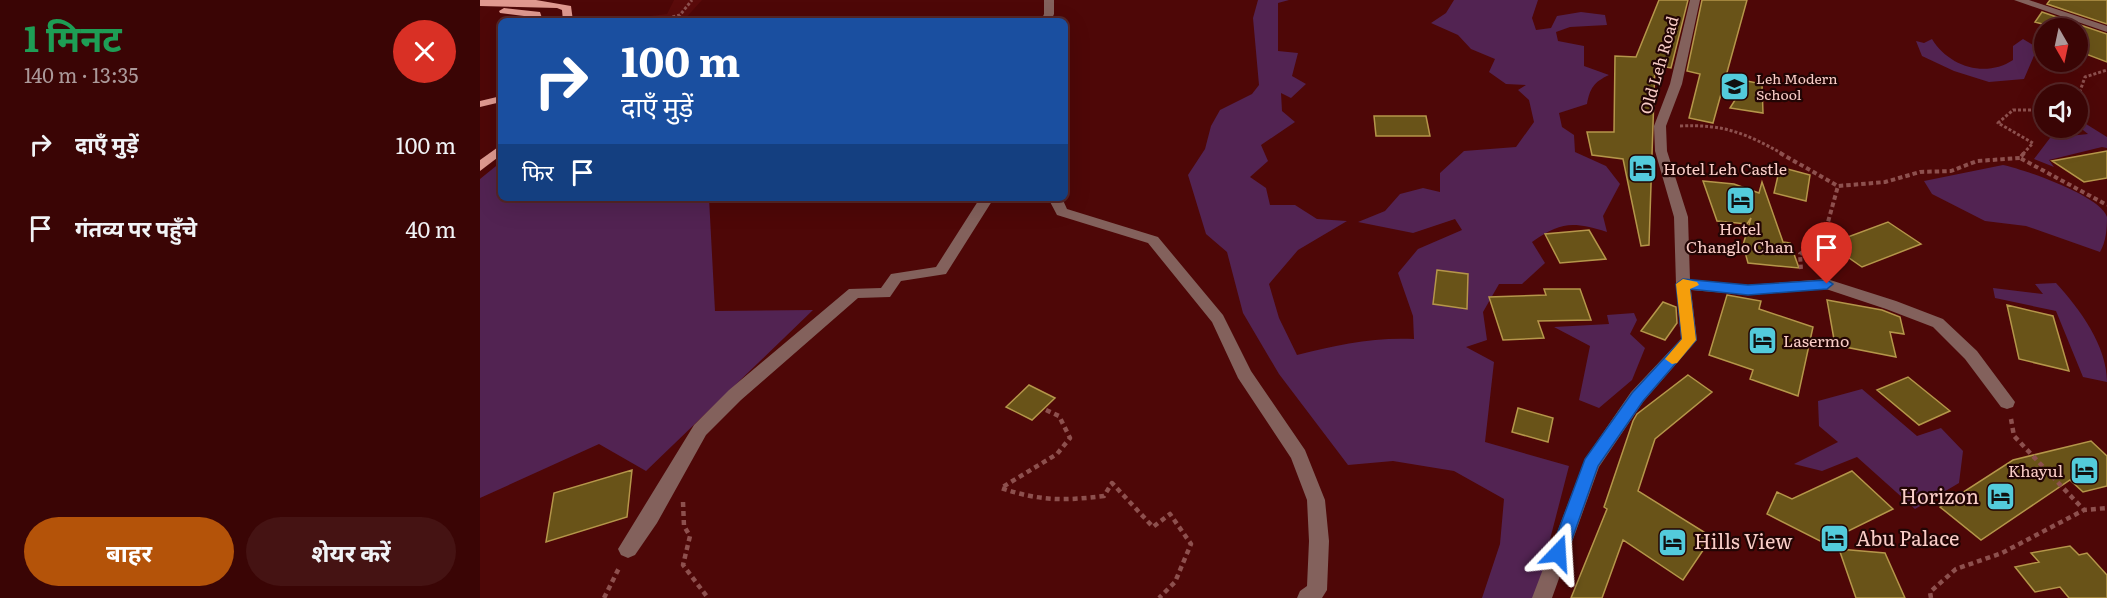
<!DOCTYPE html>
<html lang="hi">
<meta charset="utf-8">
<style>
body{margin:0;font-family:Literata,"Noto Sans Devanagari",serif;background:#451313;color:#f1f3f6;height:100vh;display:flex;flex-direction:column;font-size:22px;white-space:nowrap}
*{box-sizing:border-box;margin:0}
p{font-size:20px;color:#ab999a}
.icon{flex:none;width:33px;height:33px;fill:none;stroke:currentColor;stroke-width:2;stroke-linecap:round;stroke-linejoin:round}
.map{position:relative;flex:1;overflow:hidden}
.side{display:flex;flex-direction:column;background:#3a0505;width:480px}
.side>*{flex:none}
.guide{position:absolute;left:18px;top:18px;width:570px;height:183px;border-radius:9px;box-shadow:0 6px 24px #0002,0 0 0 2px #542627;background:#1a4fa0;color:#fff;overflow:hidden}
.needle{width:39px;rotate:171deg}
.tools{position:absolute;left:1554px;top:18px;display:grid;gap:12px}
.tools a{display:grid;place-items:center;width:54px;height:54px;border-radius:50%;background:#3a0505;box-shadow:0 6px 24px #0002,0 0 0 2px #542627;font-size:30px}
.pin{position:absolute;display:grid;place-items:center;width:51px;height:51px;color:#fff;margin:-62px -26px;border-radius:50% 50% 50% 0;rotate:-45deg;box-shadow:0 0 6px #0007}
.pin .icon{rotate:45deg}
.me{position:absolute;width:66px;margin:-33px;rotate:20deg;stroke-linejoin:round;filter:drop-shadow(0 0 4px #0008)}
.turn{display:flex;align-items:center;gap:21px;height:126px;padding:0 24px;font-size:27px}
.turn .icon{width:78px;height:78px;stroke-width:2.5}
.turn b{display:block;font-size:42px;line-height:51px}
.then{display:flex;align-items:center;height:57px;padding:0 24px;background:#0003;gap:12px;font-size:22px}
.round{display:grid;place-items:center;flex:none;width:63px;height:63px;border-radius:32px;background:#451313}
.headline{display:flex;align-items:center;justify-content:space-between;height:102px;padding:0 24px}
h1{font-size:36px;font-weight:700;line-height:45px;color:#1e9e55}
.primary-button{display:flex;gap:12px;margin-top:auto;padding:12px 24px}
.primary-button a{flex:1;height:69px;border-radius:36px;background:#b45309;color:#fff;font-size:24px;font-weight:700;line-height:69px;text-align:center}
.primary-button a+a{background:#451313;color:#f1f3f6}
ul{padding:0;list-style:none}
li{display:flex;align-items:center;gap:18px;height:84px;padding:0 24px}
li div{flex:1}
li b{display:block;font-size:22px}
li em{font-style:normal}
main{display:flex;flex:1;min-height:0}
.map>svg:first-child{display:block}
.built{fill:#5a0b0b}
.green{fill:#522352}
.building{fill:#695318;stroke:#b5964a;stroke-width:1.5}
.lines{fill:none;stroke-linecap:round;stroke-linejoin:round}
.path-far2{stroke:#8d504e;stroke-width:3;stroke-dasharray:3 2;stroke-linecap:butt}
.path-far1{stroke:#8d504e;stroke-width:4;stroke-dasharray:4.5 3;stroke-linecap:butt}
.path{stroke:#8d504e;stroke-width:4.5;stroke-dasharray:5 4;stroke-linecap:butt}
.minor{fill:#83615c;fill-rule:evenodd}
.major{fill:#e09990;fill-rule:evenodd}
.route{fill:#1a73e8;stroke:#114b97;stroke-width:1.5}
.slow{fill:#f59e0b}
.labels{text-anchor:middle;stroke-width:4.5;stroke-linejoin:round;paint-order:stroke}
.far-poi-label{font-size:14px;fill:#f9cdc7;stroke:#220504;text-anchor:start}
.street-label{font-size:16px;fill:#f9cdc7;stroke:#220504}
.poi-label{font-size:16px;fill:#f9cdc7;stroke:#220504;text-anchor:start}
.near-poi-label{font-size:20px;fill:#f9cdc7;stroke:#220504;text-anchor:start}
</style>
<main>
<section class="side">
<div class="headline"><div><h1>1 मिनट</h1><p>140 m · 13:35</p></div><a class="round" style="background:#d93025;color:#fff"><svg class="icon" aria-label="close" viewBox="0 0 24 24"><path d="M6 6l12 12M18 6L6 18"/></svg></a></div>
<ul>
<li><svg class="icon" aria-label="right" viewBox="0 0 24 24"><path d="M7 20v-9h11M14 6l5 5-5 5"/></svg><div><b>दाएँ मुड़ें</b></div><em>100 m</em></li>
<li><svg class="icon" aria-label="arrive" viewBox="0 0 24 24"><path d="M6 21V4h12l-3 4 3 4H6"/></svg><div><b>गंतव्य पर पहुँचे</b></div><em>40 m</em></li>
</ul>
<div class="primary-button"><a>बाहर</a><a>शेयर करें</a></div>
</section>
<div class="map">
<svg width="1627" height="598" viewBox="0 0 1627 598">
<rect width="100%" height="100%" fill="#4e0707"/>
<!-- built -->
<path class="built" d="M194,0h28l-19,21h-46l5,-4 25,-3z"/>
<!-- green -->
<path class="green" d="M778,0h31l-11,3v48l20,2 -6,23 14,8 -15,14 -10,-5 1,18 13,11 -34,23 7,16 -18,16 16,11 4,17h25l22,14 30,2 -49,29 -29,34 10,34 18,37c39,-10 77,-18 117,-16l-1,-23 -15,-43 20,-24 44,-19 -7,-11 -42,14 -55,-11 27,-11 15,-17 23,-6 17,4v-19l24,-22 52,-4 18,-25 -5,-22 -11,-10 8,-5 -20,-1 -17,-12 6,-13 -24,-10 -13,-14 -27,-12 15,-10 8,-13h84l-6,18 4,12 15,-2 6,-12 24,-4 24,3 2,10 -37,2 -14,5 2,9 26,5v20l25,9c-15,7 -19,13 -22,29l-28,9 3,14 12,8 1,17 31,14 14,18 -17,32 4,16c-34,-10 -45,-11 -75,10l13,21 -23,21h-23l-16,28 4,28 -21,7 28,15 -9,80 84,24 -22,85 4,47h-69l18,-54 4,-45 -50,-28 -61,-10 -45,4 -69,-91 -36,-61 -16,-61 -21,-18 -18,-59 17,-26 6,-23 9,-16 32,-16 7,-9 -6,-67z
M1452,39c17,28 54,39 81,21v-14l10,-7 10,6 3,6 -12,28 -35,3 -35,-11 -32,-15 -6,-15 8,2z
M1598,119l29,18v11l-5,-1 -53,13 5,7 -20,-8 16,-21 38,-4 -10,-8z
M21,162v36h208l6,113 98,-1 -167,161 -47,-27 -119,54v-319z
M1523,165c20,4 98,31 104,52 0,12 -1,25 -7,35l-74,-26 -41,-5 -53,-27 -8,-13z
M1576,283c24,26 51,63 51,99l-24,-5 -27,-66 -61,-13 -2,-10 50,6 -8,-10z
M1154,313l3,7 -7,14 15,14 -13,32 -33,28 -20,-8 11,-54 -36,-19 55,-3 -2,-9z
M1382,389l55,47 24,-8 22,23 -4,32 -44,26 -58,-52 -35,14 -28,-7 44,-22 -19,-16 -1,-25z"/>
<!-- building -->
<path class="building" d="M1179,0h29l-17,68 -16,-3 -6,180 -8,1 -18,-87 -31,-4 -5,-23h27l1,-76 21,1z
M1222,0h45l-34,123 -24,-5 11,-44 -13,-3z
M1570,0h57v24l-60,-20z
M1562,12l65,22v28l-29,-11v-23h-21l-22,-6z
M1267,81l15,3 1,29 -33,-5z
M894,116h52l4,20h-54z
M1627,151v27l-23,4 -32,-21z
M1300,167l30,8 -4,26 -32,-8z
M1223,181l31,3 25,9 3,-11 21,60 7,1 9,25 -51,-5 -5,-18 8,-27 -4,6 -30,-3z
M1408,222l33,22 -59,23 -33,-23z
M1109,230l17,29 -46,4 -15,-29z
M957,270l31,4 -1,35 -34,-5z
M1064,289h36l11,31 -53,1 6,17 -41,2 -14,-43 57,-2z
M1247,295l34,6 -2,8 54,18 -15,69 -48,-17 3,-9 -44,-15z
M1347,300l55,10 18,7 4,17 -14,-2 6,25 -61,-12z
M1183,302l13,5 1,16 -12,17 -24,-9z
M1527,305l46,11 16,55 -50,-12z
M1208,375l24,17 -57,47 -17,52 74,46 -29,43 -60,-40 -21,58h-31l36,-89 -3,-2 29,-86 4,-7z
M1428,377l42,34 -31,14 -42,-35z
M549,385l26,13 -23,22 -26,-13z
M1038,408l35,10 -5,24 -36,-10z
M1611,441l16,15v30l-24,6 -13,-12 -89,60 -41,-33 73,-47z
M152,470l-5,47 -81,25 8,-49z
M1372,471l41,38 -69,34 -57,-29 10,-22 15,7z
M1590,546l9,9 8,-2 20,22v23h-38l-9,-11 -25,5 -20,-25 24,-5 -8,-9z
M1359,549l46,4 20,45h-49z"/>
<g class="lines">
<!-- path-far2 -->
<path class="path-far2" d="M178,21l22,-6 12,-15
M1598,97l7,-20 22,-7
M1200,126c44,-2 65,7 103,28
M1543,154l10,-11 -35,-20 15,-13h31"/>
<!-- path-far1 -->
<path class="path-far1" d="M1300,153l58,33 47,-4 35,-10 31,-1 26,-10 43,-3
M1544,153l-4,5 87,47
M1321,269l-1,-15 9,-6 6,-16 13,-10 10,-36"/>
<!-- path -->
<path class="path" d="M566,410l13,6 11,22 -13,16 -56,34c38,13 63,13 103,8l8,-13 41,44 17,-13 21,30 -16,38 -16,16
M1531,419l3,17 70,74
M203,502l1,24 6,10 -7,29 25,33
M124,598l16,-32
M1451,598l-1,-6 26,-23 46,-16 82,-43 23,-2"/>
<!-- minor -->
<path class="minor" d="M564,0h10v14l-3,7h-10l3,-7z
M1210,0h10l-18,84 -16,42 1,25 21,66 2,63 58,5 79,-6 69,22 47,18 34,32 38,51 -2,5 -6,2 -6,-2 -36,-48 -32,-32 -47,-18 -60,-20 -78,6 -57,-5 6,50 -54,62 -44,65 -47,131h-20l53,-139 46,-67 50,-53 -5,-55 -2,-67 -19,-66 -1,-25 16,-42z
M1534,0h15l78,26v6z
M500,198h14l-48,76 -45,7 -11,16 -32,1 -117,102 -35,35 -49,88 -22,32 -7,3 -7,-3 -3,-6 76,-124 35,-35 120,-101 32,-1 10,-14 45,-7z
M568,198h14l5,11 91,28 65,78 28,56 54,79 20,50 4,41 -2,49 -5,8h-25l3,-7 7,-5 2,-45 -2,-41 -16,-42 -53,-80 -26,-56 -64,-79 -91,-28z"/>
<!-- major -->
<path class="major" d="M0,0h56l35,6 2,15h-10l-1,-11 -5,-2 -77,-2z
M24,8l36,4 3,9h-10l-1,-4 -32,-4 -1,-2z
M21,96v6l-21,5v-6z
M21,145v10l-21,16v-11z"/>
</g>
<!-- route -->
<path class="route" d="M1203,279l65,6 79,-5 6,4 -6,5 -79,6 -58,-6 6,51 -53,61 -45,65 -33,93 -7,2 -6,-2 -2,-6 35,-94 47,-66 50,-54 -6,-55z"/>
<!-- slow -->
<path class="slow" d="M1203,279l14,3 2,3 -9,4 6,51 -19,23 -5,1 -7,-5 17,-20 -6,-55z"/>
<!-- icons -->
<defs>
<symbol id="school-square" viewBox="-11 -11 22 22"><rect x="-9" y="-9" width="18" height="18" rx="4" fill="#53cbdb" stroke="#220504"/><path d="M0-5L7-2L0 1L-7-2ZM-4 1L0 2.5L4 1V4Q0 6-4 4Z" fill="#111"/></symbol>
<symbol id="hotel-square" viewBox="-11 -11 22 22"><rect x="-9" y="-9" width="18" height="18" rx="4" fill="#53cbdb" stroke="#220504"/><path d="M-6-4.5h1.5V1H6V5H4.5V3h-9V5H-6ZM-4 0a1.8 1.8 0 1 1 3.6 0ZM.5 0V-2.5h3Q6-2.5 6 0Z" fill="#111"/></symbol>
</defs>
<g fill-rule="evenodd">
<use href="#school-square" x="1238" y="70" width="33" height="33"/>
<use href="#hotel-square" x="1146" y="152" width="33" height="33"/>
<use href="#hotel-square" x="1244" y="184" width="33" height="33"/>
<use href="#hotel-square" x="1266" y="324" width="33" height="33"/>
<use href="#hotel-square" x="1588" y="454" width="33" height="33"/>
<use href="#hotel-square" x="1504" y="480" width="33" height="33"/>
<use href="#hotel-square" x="1338" y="522" width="33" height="33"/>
<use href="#hotel-square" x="1176" y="526" width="33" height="33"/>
</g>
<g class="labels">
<!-- far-poi labels -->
<g class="far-poi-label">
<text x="1276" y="84">Leh Modern<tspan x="1276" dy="16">School</tspan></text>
</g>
<!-- street labels -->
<g class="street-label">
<text transform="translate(1179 65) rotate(-74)" y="6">Old Leh Road</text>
</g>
<!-- poi labels -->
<g class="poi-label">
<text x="1183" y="175">Hotel Leh Castle</text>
<text x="1260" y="235" text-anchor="middle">Hotel<tspan x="1260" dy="18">Changlo Chan</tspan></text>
<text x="1303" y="347">Lasermo</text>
<text x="1583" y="477" text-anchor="end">Khayul</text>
</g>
<!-- near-poi labels -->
<g class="near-poi-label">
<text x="1499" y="504" text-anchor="end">Horizon</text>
<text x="1376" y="546">Abu Palace</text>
<text x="1214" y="549">Hills View</text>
</g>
</g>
</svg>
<div class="tools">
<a><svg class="needle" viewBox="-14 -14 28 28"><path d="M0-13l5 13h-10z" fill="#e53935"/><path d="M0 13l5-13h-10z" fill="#ab999a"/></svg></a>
<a><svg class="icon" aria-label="sound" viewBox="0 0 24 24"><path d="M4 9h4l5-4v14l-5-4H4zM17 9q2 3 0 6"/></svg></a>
</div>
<div class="pin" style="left:1347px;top:284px;background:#d93025"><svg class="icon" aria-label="arrive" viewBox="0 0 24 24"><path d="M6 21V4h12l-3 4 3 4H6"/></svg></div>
<svg class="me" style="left:1078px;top:553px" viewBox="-20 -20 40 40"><path d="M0-17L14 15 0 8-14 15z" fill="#1a73e8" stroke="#fff" stroke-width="4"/></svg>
<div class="guide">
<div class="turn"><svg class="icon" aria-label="right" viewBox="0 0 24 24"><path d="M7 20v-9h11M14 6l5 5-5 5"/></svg><div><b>100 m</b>दाएँ मुड़ें</div></div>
<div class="then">फिर<svg class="icon" aria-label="arrive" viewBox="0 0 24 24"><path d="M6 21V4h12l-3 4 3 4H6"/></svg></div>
</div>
</div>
</main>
